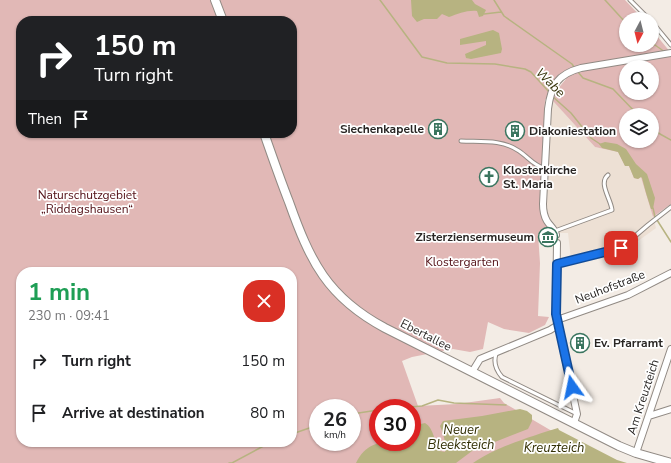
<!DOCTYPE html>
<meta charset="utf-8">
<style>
body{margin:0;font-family:"Nunito Sans",sans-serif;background:#f2f2f2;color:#202124;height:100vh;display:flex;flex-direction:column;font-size:15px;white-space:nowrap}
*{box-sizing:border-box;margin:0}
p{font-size:13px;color:#757577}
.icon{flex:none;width:22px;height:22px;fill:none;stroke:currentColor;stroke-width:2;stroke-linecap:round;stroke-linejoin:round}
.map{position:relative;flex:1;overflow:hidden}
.panel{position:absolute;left:16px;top:267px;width:281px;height:180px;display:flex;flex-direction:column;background:#fff;border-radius:16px;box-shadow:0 1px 3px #0004}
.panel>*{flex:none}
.guide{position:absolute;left:16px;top:16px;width:281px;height:122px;border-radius:16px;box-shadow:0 1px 3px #0004;background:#202124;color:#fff;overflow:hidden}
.needle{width:26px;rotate:187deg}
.fabs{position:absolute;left:619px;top:12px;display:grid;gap:8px}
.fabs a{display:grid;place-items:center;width:40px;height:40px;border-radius:50%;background:#fff;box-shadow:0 1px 3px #0004;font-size:20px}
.speed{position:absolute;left:309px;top:399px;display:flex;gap:8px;font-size:20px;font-weight:700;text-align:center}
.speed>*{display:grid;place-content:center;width:52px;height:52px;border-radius:50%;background:#fff;box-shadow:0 1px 3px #0004;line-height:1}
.speed small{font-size:10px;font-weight:400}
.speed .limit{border:6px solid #d22;background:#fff;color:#111}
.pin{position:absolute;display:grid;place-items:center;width:34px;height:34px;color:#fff;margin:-17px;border-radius:8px;box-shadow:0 2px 6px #0006}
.me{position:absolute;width:44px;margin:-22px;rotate:348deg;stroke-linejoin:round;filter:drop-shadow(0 0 3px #0008)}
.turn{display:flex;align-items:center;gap:14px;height:84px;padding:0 12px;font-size:18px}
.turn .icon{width:52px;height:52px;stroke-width:2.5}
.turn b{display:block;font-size:28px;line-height:34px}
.then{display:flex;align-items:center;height:38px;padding:0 12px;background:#0003;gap:8px;font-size:15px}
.round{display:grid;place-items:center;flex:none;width:42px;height:42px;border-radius:16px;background:#f2f2f2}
.summary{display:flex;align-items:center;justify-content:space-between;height:68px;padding:0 12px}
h1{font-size:24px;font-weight:700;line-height:30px;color:#1e9e55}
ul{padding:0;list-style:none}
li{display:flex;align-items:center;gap:12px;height:52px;padding:0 12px}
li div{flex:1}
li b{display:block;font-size:15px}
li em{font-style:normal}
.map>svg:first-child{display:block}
.built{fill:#ede0d4}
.green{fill:#e1b8b6;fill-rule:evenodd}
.water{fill:#b7b381}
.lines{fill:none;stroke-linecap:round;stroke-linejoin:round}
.stream{stroke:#b7b381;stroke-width:1.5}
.service-casing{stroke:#918a84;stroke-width:5}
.minor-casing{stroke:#918a84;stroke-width:8}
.secondary-casing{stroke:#918a84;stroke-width:10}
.service{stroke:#fff;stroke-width:3}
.minor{stroke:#fff;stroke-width:6}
.secondary{stroke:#fff;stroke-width:8}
.route-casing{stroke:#114b97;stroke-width:10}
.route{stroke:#1a73e8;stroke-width:7}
.labels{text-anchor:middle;stroke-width:3.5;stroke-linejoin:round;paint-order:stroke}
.poi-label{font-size:12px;font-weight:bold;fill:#292624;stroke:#fff;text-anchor:start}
.park-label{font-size:12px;fill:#520f15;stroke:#fff}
.street-label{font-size:12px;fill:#292624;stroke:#fff}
.water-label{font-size:13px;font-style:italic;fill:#322f04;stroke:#fff}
</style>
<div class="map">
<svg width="671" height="463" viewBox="0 0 671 463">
<rect width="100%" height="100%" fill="#f3ece5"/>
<!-- built -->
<path class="built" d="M553,101l42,46 23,5 7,14h4l10,11h2l1,1 14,50 -36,26 -49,5 -3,-26h-9l-2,-6 -9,-11 -1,-12 3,-77z"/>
<!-- green -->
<path class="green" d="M0,0h625l18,19h-17v26h26v-15l19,23v151l-18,13 -12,-40 -3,2 -4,-1 -5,-12h-4l-7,-14 -23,-5 -42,-46 3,-10 10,-12 -6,-1 -15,22 -5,104 3,15 7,12 -1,2 -11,1 2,29 -2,53 11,1 -4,8 -16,8 -25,-4 -16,-7 -5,27 -13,3 -17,-3 -41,8 -10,4 16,45 39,-2 43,-6 4,5 53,31 65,29h-622zM21,21h271v112h-271zM626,67h26v26h-26zM626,115h26v26h-26zM21,272h271v170h-271zM318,408h34v34h-34zM378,408h34v34h-34z"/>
<!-- water -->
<path class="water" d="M411,0h61l3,4 11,6 -3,6 -4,1 -2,-6c-10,-1 -19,3 -28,6l-7,-3 -5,5h-13l-7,3 -5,-6z
M493,30l6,3 3,16 -1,4 -30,6 -5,-1 -1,-4 21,-9v-4l-26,4v-6z
M605,142l12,2 9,5 10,15 11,10 8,24 -2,11h-2l-5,-16 -4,-15 -1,-1 -3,2 -4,-1 -5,-12h-4l-7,-14 -16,-4 -3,-4z
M520,409l7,2 5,4v6l-4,8 -56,22 -16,12h-100c12,-25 32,-21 56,-21v-16l13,-3c9,5 9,19 15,28l5,1c2,-7 -2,-19 -5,-26l3,-5 39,-5z
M558,428l1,2 58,30 10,3h-154c21,-15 59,-27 85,-35z"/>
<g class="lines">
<!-- stream -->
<path class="stream" d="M380,0l42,57 25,6 48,1 30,5 6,3 19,21
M494,0l10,16 68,48 2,3
M605,0l21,23
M484,14l17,-2
M652,43l13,9
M578,72l5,6 30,11 25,26
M552,96l19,17 20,25 9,6
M652,127l8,7 11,6
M653,208l2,9
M657,220l14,22
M398,408l24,-2 16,-6 16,3 52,2
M352,414l26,-4
M292,434l26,-9
M229,463h3l39,-21"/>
<defs>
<path id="service" d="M630,0l19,19
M652,22l19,23
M461,141c19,1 41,-2 58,10 9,6 15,15 25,17
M555,231l57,-21c-1,-11 -14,-27 -4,-35
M557,264l64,-16 27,-23 23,-18
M496,354c-3,9 0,16 6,23l75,37"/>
<path id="minor" d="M556,235c-1,-6 -6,-9 -9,-14 -3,-5 -4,-11 -4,-17l5,-95c3,-24 10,-35 33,-41l90,-15
M557,243l-1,71 21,100 -3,9
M557,320l71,-25 43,-22
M472,372l8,-13 70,-29 8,-5
M649,416l22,-7
M636,453l35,-104"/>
<path id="secondary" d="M215,0l8,21
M264,133c8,23 16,46 25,69 21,59 38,95 96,126l234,118 17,7 35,10"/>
</defs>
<!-- service casing -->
<use href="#service" class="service-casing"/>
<!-- minor casing -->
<use href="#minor" class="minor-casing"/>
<!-- secondary casing -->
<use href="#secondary" class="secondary-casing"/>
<!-- service -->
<use href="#service" class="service"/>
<!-- minor -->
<use href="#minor" class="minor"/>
<!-- secondary -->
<use href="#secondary" class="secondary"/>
</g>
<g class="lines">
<defs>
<path id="route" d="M572,387l-16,-73 1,-50 64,-16"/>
</defs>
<!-- route casing -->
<use href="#route" class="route-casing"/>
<!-- route -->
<use href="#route" class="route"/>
</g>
<!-- icons -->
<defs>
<symbol id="building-ring" viewBox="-11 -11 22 22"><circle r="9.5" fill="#fff" stroke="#3a755f" stroke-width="1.5"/><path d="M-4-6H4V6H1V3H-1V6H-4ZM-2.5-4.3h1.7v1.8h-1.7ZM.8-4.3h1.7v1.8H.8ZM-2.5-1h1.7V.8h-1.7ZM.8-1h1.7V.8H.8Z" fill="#3a755f"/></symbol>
<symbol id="church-ring" viewBox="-11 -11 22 22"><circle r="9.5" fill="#fff" stroke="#3a755f" stroke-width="1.5"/><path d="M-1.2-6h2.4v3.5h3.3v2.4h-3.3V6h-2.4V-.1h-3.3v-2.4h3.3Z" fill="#3a755f"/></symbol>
<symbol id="museum-ring" viewBox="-11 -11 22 22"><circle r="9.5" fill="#fff" stroke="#3a755f" stroke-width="1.5"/><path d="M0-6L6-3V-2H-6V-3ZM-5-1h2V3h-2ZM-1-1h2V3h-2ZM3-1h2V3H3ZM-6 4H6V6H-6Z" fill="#3a755f"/></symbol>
</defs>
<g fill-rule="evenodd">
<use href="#building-ring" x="427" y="118" width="22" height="22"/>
<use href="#building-ring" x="504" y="120" width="22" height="22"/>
<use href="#church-ring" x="478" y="166" width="22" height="22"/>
<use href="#museum-ring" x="537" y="226" width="22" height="22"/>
<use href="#building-ring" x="569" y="332" width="22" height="22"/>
</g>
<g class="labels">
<!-- poi labels -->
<g class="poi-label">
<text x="424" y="133" text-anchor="end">Siechenkapelle</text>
<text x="529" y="135">Diakoniestation</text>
<text x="503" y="174">Klosterkirche<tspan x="503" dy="14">St. Maria</tspan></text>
<text x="534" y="241" text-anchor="end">Zisterziensermuseum</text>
<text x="594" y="347">Ev. Pfarramt</text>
</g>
<!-- park labels -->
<g class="park-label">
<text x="87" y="199">Naturschutzgebiet<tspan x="87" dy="14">„Riddagshausen“</tspan></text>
<text x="462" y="266">Klostergarten</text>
</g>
<!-- street labels -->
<g class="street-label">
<text transform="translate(610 287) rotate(-21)" y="4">Neuhofstraße</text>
<text transform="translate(426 335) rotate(27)" y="4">Ebertallee</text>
<text transform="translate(643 397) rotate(-72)" y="4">Am Kreuzteich</text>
</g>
<!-- water labels -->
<g class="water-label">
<text transform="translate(551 82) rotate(45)" y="5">Wabe</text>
<text x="461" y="434">Neuer<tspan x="461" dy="15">Bleeksteich</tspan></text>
<text x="554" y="452">Kreuzteich</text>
</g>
</g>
</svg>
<div class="fabs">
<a><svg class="needle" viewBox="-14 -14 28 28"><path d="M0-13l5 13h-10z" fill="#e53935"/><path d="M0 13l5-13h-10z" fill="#757577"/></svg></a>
<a><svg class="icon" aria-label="search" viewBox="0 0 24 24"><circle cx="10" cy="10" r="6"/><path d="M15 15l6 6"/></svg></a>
<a><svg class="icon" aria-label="layers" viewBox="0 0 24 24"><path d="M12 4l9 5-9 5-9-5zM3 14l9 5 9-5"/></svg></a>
</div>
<div class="speed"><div>26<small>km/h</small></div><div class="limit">30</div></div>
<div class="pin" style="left:621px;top:248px;background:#d93025"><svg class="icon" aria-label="arrive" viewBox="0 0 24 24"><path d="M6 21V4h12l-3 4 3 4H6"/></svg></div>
<svg class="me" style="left:572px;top:387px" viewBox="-20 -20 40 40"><path d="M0-17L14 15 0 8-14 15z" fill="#1a73e8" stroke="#fff" stroke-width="4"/></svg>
<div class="guide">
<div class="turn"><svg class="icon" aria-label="right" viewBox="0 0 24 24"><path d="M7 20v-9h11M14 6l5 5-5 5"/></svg><div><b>150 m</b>Turn right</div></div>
<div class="then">Then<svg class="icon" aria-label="arrive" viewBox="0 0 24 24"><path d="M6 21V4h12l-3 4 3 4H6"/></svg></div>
</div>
<section class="panel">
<div class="summary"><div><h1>1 min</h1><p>230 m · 09:41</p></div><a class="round" style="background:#d93025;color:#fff"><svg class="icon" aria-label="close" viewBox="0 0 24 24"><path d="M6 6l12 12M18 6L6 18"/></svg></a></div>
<ul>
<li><svg class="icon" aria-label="right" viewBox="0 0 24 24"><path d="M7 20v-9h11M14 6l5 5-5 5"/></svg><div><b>Turn right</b></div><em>150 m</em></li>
<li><svg class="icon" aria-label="arrive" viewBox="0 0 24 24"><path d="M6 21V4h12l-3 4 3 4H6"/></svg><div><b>Arrive at destination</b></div><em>80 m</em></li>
</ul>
</section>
</div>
